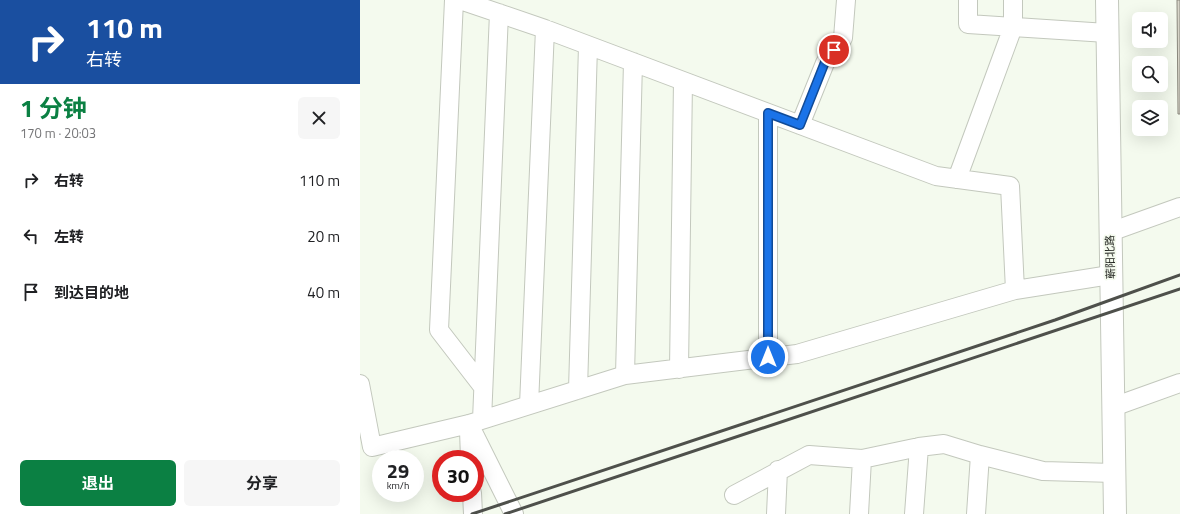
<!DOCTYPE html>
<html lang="zh">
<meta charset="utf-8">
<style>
body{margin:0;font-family:"Titillium Web","Noto Sans SC",sans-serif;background:#f6f6f6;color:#202124;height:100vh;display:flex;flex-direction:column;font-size:15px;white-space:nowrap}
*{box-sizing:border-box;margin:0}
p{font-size:13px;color:#757577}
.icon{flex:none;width:22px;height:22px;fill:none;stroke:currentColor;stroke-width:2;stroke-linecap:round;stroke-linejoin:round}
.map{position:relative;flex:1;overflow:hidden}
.drawer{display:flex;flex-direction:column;background:#fff;width:360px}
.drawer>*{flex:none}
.hud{background:#1a4fa0;color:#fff;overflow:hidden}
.tools{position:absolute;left:772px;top:12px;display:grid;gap:8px}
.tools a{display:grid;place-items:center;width:36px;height:36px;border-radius:6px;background:#fff;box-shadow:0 4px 16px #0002;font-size:20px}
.speed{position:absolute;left:12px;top:450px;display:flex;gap:8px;font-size:20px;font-weight:700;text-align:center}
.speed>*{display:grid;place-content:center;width:52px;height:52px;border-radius:50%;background:#fff;box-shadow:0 4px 16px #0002;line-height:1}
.speed small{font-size:10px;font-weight:400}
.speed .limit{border:6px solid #d22;background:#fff;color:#111}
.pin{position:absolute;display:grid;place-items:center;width:34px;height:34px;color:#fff;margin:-17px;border:2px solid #fff;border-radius:50%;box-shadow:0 1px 4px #0007}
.me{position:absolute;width:44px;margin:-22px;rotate:0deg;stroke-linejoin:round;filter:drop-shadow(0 0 3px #0008)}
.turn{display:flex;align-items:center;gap:14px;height:84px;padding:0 20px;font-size:18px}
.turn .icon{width:52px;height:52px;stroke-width:2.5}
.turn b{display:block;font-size:28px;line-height:34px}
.round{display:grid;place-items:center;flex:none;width:42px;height:42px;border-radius:6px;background:#f6f6f6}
.headline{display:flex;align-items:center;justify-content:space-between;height:68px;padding:0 20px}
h1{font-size:24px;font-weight:700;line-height:30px;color:#0b8043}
.primary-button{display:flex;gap:8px;margin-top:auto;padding:8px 20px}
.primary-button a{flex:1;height:46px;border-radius:6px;background:#0b8043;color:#fff;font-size:16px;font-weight:700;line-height:46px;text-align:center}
.primary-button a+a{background:#f6f6f6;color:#202124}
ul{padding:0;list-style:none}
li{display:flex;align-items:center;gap:12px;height:56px;padding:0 20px}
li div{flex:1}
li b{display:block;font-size:15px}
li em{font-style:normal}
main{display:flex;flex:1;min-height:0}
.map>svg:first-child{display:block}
.building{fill:#d8d5c9;stroke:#8b897e}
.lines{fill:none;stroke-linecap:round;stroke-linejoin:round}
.minor-casing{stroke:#c3c8bd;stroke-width:20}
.secondary-casing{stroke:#c3c8bd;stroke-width:24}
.minor{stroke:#fff;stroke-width:18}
.secondary{stroke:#fff;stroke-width:22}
.rail{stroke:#4e504b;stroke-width:3}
.route-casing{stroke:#114b97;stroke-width:10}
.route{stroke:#1a73e8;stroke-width:7}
.labels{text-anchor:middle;stroke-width:3.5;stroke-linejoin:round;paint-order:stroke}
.street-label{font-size:11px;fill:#222420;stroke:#f4faee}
</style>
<main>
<section class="drawer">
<div class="hud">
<div class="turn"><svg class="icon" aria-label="right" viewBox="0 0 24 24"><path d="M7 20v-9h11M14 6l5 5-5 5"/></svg><div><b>110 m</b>右转</div></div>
</div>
<div class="headline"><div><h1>1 分钟</h1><p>170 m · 20:03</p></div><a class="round"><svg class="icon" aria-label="close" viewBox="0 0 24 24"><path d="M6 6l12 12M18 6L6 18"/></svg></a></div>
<ul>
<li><svg class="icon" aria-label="right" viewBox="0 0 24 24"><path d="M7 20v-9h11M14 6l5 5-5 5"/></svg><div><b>右转</b></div><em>110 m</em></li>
<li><svg class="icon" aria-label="left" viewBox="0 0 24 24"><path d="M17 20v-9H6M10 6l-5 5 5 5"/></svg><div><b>左转</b></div><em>20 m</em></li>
<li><svg class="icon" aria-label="arrive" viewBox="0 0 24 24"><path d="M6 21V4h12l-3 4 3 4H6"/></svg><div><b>到达目的地</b></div><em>40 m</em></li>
</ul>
<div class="primary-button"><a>退出</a><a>分享</a></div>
</section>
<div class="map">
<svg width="820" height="514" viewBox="0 0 820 514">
<rect width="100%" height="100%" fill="#f4faee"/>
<!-- building -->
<path class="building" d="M817,0h3v114h-2z"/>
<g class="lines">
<defs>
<path id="minor" d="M94,0l-15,330 44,57
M100,0l85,29 391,147 74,10 5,104
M608,0v24l139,9
M440,125l25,-62 18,-25 3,-38
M597,179l56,-152v-27
M750,232l70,-25
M408,357v-244
M319,369l4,-288
M265,375l8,-313
M0,384l12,63 97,-23 156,-49 172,-21 218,-64 95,-15
M218,390l10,-344
M169,405l16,-376
M753,407l67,-24
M122,420l17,-407
M109,424l45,90
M109,430l1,29
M112,493l1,21
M374,495l75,-40 53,4 57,-12 25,-3 36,11 63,16 71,2
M416,514l2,-44
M499,514l3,-55
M554,514l5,-67
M616,514l4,-59"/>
<path id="secondary" d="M747,0l8,514"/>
</defs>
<!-- minor casing -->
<use href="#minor" class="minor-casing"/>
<!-- secondary casing -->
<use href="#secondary" class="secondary-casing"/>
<!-- minor -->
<use href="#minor" class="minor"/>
<!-- secondary -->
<use href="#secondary" class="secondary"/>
<!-- rail -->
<path class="rail" d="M112,514l583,-194 125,-45
M145,514l675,-225"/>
</g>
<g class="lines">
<defs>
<path id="route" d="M408,357v-244l32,12 25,-63 9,-12"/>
</defs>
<!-- route casing -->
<use href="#route" class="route-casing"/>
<!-- route -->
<use href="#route" class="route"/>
</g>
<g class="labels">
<!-- street labels -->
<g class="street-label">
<text transform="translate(750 257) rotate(-91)" y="4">蕲阳北路</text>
</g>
</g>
</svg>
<div class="tools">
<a><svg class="icon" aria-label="sound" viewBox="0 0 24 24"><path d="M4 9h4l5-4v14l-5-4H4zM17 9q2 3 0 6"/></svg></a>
<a><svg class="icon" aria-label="search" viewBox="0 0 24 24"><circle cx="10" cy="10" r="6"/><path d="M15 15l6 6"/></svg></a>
<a><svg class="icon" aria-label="layers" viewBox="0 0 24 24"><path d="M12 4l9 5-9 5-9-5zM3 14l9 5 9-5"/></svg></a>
</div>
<div class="speed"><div>29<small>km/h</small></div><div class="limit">30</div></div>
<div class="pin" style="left:474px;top:50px;background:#d93025"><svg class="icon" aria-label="arrive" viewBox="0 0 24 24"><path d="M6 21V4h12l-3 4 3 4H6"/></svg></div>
<svg class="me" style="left:408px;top:357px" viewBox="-20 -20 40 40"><circle r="17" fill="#1a73e8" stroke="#fff" stroke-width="3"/><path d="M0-11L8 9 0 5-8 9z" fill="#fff"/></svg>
</div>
</main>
